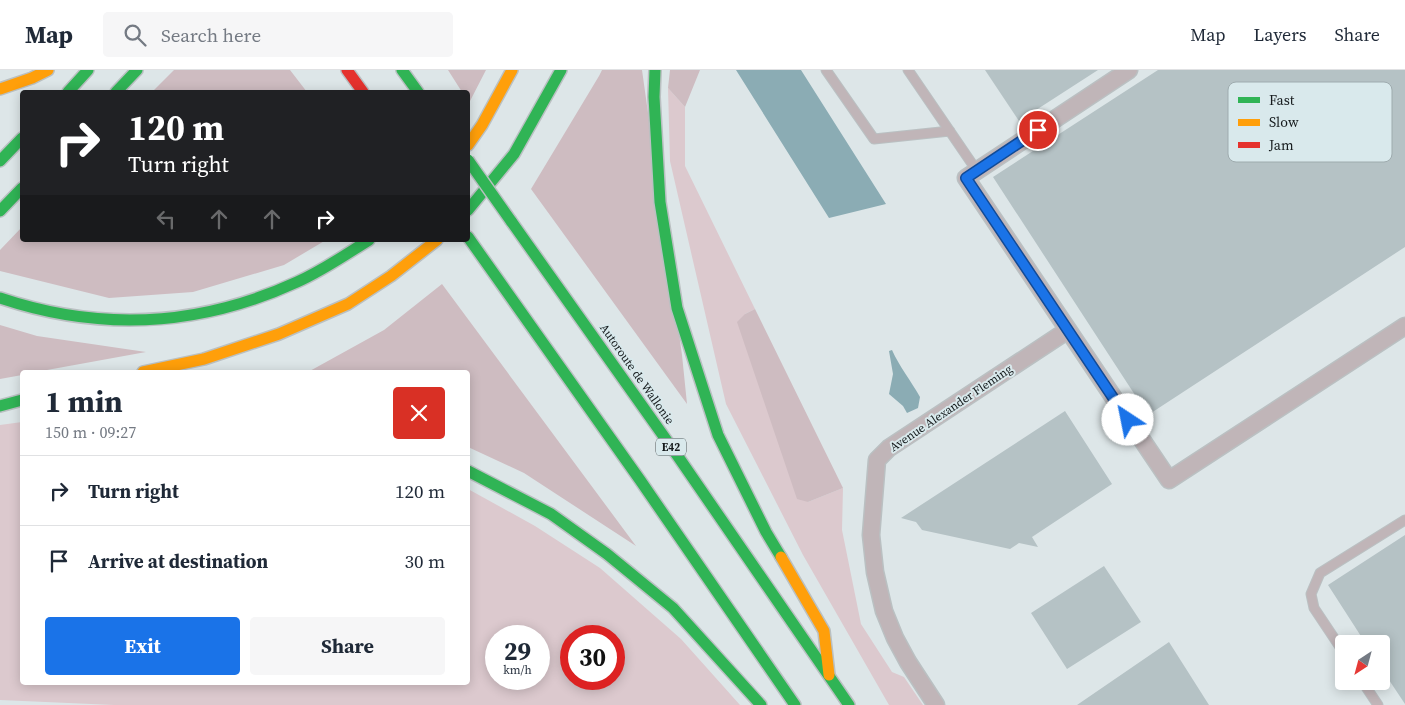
<!DOCTYPE html>
<meta charset="utf-8">
<style>
body{margin:0;font-family:"Source Serif 4",serif;background:#f6f6f7;color:#1f2937;height:100vh;display:flex;flex-direction:column;font-size:19px;white-space:nowrap}
*{box-sizing:border-box;margin:0}
p{font-size:16px;color:#747a83}
.icon{flex:none;width:28px;height:28px;fill:none;stroke:currentColor;stroke-width:2;stroke-linecap:round;stroke-linejoin:round}
.map{position:relative;flex:1;overflow:hidden}
.details{position:absolute;left:20px;top:300px;width:450px;height:315px;display:flex;flex-direction:column;background:#fff;border-radius:5px;box-shadow:0 2px 12px #0003}
.details>*{flex:none}
.banner{position:absolute;left:20px;top:20px;width:450px;height:152px;border-radius:5px;box-shadow:0 2px 12px #0003;background:#202124;color:#fff;overflow:hidden}
.needle{width:32px;rotate:216deg}
.buttons{position:absolute;left:1335px;top:565px;display:grid;gap:10px}
.buttons a{display:grid;place-items:center;width:55px;height:55px;border-radius:5px;background:#fff;box-shadow:0 2px 12px #0003;font-size:25px}
.speed{position:absolute;left:485px;top:555px;display:flex;gap:10px;font-size:25px;font-weight:700;text-align:center}
.speed>*{display:grid;place-content:center;width:65px;height:65px;border-radius:50%;background:#fff;box-shadow:0 2px 12px #0003;line-height:1}
.speed small{font-size:12px;font-weight:400}
.speed .limit{border:8px solid #d22;background:#fff;color:#111}
.pin{position:absolute;display:grid;place-items:center;width:42px;height:42px;color:#fff;margin:-21px;border:2px solid #fff;border-radius:50%;box-shadow:0 1px 5px #0007}
.me{position:absolute;width:55px;margin:-28px;rotate:326deg;stroke-linejoin:round;filter:drop-shadow(0 0 4px #0008)}
.turn{display:flex;align-items:center;gap:18px;height:105px;padding:0 25px;font-size:22px}
.turn .icon{width:65px;height:65px;stroke-width:2.5}
.turn b{display:block;font-size:35px;line-height:42px}
.lanes{display:flex;align-items:center;height:48px;padding:0 25px;background:#0003;justify-content:center;gap:25px;direction:ltr}
.lanes .off{opacity:.35}
.round{display:grid;place-items:center;flex:none;width:52px;height:52px;border-radius:5px;background:#f6f6f7}
.headline{display:flex;align-items:center;justify-content:space-between;height:85px;padding:0 25px}
h1{font-size:30px;font-weight:700;line-height:38px}
.button{display:flex;gap:10px;margin-top:auto;padding:10px 25px}
.button a{flex:1;height:58px;border-radius:5px;background:#1a73e8;color:#fff;font-size:20px;font-weight:700;line-height:58px;text-align:center}
.button a+a{background:#f6f6f7;color:#1f2937}
ul{padding:0;list-style:none}
li{display:flex;align-items:center;gap:15px;height:70px;padding:0 25px;border-top:1px solid #e0e1e3}
li div{flex:1}
li b{display:block;font-size:19px}
li em{font-style:normal}
header{display:flex;align-items:center;gap:30px;box-sizing:border-box;height:70px;padding:0 25px;background:#fff;border-bottom:1px solid #e0e1e3}
header strong{font-size:24px}
nav{display:flex;gap:28px;margin-inline-start:auto;font-size:18px}
.search{width:350px;height:45px;background:#f6f6f7;display:flex;align-items:center;gap:12px;box-sizing:border-box;padding:0 18px;border-radius:5px;color:#747a83;font-size:19px}
.map>svg:first-child{display:block}
.green{fill:#dcc9ce;fill-rule:evenodd}
.forest{fill:#cebcc1}
.water{fill:#8bacb4}
.building{fill:#b5c2c5}
.lines{fill:none;stroke-linecap:round;stroke-linejoin:round}
.lane-casing{stroke:#bac0c2;stroke-width:11}
.street-casing{stroke:#bac0c2;stroke-width:19}
.fast-casing{stroke:#bac0c2;stroke-width:14}
.slow-casing{stroke:#bac0c2;stroke-width:14}
.jam-casing{stroke:#bac0c2;stroke-width:14}
.lane{stroke:#c0b5b8;stroke-width:9}
.street{stroke:#c0b5b8;stroke-width:16}
.fast{stroke:#30b455;stroke-width:11}
.slow{stroke:#ff9f0a;stroke-width:11}
.jam{stroke:#e5322d;stroke-width:11}
.fast-bridge-casing{stroke:#bac0c2;stroke-width:14;stroke-linecap:butt}
.fast-bridge{stroke:#30b455;stroke-width:11}
.route-casing{stroke:#114b97;stroke-width:12}
.route{stroke:#1a73e8;stroke-width:9}
.labels{text-anchor:middle;stroke-width:4;stroke-linejoin:round;paint-order:stroke}
.shield{fill:#d9e9ec;stroke:#50585a;stroke-width:1}
.shield-label{font-size:11px;font-weight:bold;fill:#151a1c}
.street-label{font-size:12px;fill:#151a1c;stroke:#d9e9ec}
.key{fill:#d9e9ec;stroke:#9eabae;stroke-width:1}
.key-label{font-size:14px;fill:#151a1c}
</style>
<header>
<strong>Map</strong>
<div class="search"><svg class="icon" aria-label="search" viewBox="0 0 24 24"><circle cx="10" cy="10" r="6"/><path d="M15 15l6 6"/></svg>Search here</div>
<nav><a>Map</a><a>Layers</a><a>Share</a></nav>
</header>
<div class="map">
<svg width="1405" height="635" viewBox="0 0 1405 635">
<rect width="100%" height="100%" fill="#dde6e8"/>
<!-- green -->
<path class="green" d="M668,18l17,19v59l70,143 -10,5 63,188 35,-14 -1,42 19,94 31,48 12,5 19,28h-34l-86,-150 -77,-151 -56,-243z
M22,352v260h446v-193l67,37 65,42 81,71 59,66h-626l-114,-5v-275zM496,566h43v43h-43zM571,566h43v43h-43z"/>
<!-- forest -->
<path class="forest" d="M174,0h116l17,22h-155z
M448,0h38l-17,33 -1,-11h-6z
M602,0h40l40,285 5,49 -156,-215 68,-113z
M670,0h30l-15,37 -17,-19z
M22,157v13h304l-42,25 -91,27 -84,6 -109,-27v-21z
M442,214l194,262 -112,-73 -56,-26v-75h-160l76,-42z
M755,239l88,179 -35,14 -11,-3 -60,-177 8,-8z
M0,255l37,11 109,16 -110,20h-14v3l-22,4z"/>
<!-- water -->
<path class="water" d="M736,0h65l85,134 -57,14z
M892,280c7,16 19,31 28,47l-2,11 -11,5 -4,-7 -14,-12 4,-20 -4,-23z"/>
<!-- building -->
<path class="building" d="M985,0h113l-79,51z
M1158,0h247v177l-257,168 -155,-238z
M1065,341l47,73 -80,53 6,10 -19,-4 -9,6 -88,-19 -6,-8 -15,-4z
M1405,465v169l-24,-36v-24h-15l-38,-59z
M1104,496l37,56 -74,47 -36,-56z
M1169,572l40,63h-132z"/>
<g class="lines">
<defs>
<path id="lane" d="M826,0l48,69 76,-8
M908,0l69,101
M1344,583l-30,-45 -3,-14 9,-21 85,-53
M1362,611l16,24"/>
<path id="street" d="M1129,0l-163,108 203,302 236,-154
M936,635l-28,-43 -13,-24 -11,-27 -9,-39 -4,-37 6,-75 12,-12 179,-118"/>
<path id="fast" d="M402,0l16,22
M655,0l-1,27 6,105 17,106 41,127 48,97 15,25
M68,22l20,-22
M116,22l21,-22
M0,91l22,-23
M468,140l46,-56 47,-84
M0,141l22,-23
M511,151l166,234 172,250
M468,167l172,243 155,225
M0,228c101,34 199,29 297,-16 25,-11 48,-27 72,-42
M0,336l22,-6
M468,401l83,43 56,40 66,54 88,97"/>
<path id="slow" d="M0,19l32,-11 16,-8
M468,75l14,-20 30,-55
M143,302l61,-13 75,-25 69,-30 43,-28 46,-36
M781,487l43,74 5,44"/>
<path id="jam" d="M347,0l16,22"/>
</defs>
<!-- lane casing -->
<use href="#lane" class="lane-casing"/>
<!-- street casing -->
<use href="#street" class="street-casing"/>
<!-- fast casing -->
<use href="#fast" class="fast-casing"/>
<!-- slow casing -->
<use href="#slow" class="slow-casing"/>
<!-- jam casing -->
<use href="#jam" class="jam-casing"/>
<!-- lane -->
<use href="#lane" class="lane"/>
<!-- street -->
<use href="#street" class="street"/>
<!-- fast -->
<use href="#fast" class="fast"/>
<!-- slow -->
<use href="#slow" class="slow"/>
<!-- jam -->
<use href="#jam" class="jam"/>
<defs>
<path id="fast-bridge" d="M468,90l43,61"/>
</defs>
<!-- fast-bridge casing -->
<use href="#fast-bridge" class="fast-bridge-casing"/>
<!-- fast-bridge -->
<use href="#fast-bridge" class="fast-bridge"/>
</g>
<g class="lines">
<defs>
<path id="route" d="M1038,60l-72,48 162,242"/>
</defs>
<!-- route casing -->
<use href="#route" class="route-casing"/>
<!-- route -->
<use href="#route" class="route"/>
</g>
<g class="labels">
<!-- shield labels -->
<rect class="shield" x="656" y="368.5" width="30" height="17" rx="4"/>
<g class="shield-label">
<text x="671" y="381">E42</text>
</g>
<!-- street labels -->
<g class="street-label">
<text transform="translate(637 304) rotate(55)" y="4">Autoroute de Wallonie</text>
<text transform="translate(951 338) rotate(-34)" y="4">Avenue Alexander Fleming</text>
</g>
</g>
<!-- legend -->
<rect x="1228" y="12" width="164" height="80" rx="8" class="key"/>
<rect x="1238" y="27" width="22" height="6" fill="#30b455"/>
<rect x="1238" y="49" width="22" height="7" fill="#ff9f0a"/>
<rect x="1238" y="72" width="22" height="6" fill="#e5322d"/>
<g class="key-label">
<text x="1269" y="35">Fast</text>
<text x="1269" y="57">Slow</text>
<text x="1269" y="80">Jam</text>
</g>
</svg>
<div class="buttons">
<a><svg class="needle" viewBox="-14 -14 28 28"><path d="M0-13l5 13h-10z" fill="#e53935"/><path d="M0 13l5-13h-10z" fill="#747a83"/></svg></a>
</div>
<div class="speed"><div>29<small>km/h</small></div><div class="limit">30</div></div>
<div class="pin" style="left:1038px;top:60px;background:#d93025"><svg class="icon" aria-label="arrive" viewBox="0 0 24 24"><path d="M6 21V4h12l-3 4 3 4H6"/></svg></div>
<svg class="me" style="left:1128px;top:350px" viewBox="-20 -20 40 40"><circle r="19" fill="#fff"/><path d="M0-13L10 11 0 6-10 11z" fill="#1a73e8"/></svg>
<div class="banner">
<div class="turn"><svg class="icon" aria-label="right" viewBox="0 0 24 24"><path d="M7 20v-9h11M14 6l5 5-5 5"/></svg><div><b>120 m</b>Turn right</div></div>
<div class="lanes"><svg class="icon off" aria-label="left" viewBox="0 0 24 24"><path d="M17 20v-9H6M10 6l-5 5 5 5"/></svg><svg class="icon off" aria-label="ahead" viewBox="0 0 24 24"><path d="M12 20V5M6 11l6-6 6 6"/></svg><svg class="icon off" aria-label="ahead" viewBox="0 0 24 24"><path d="M12 20V5M6 11l6-6 6 6"/></svg><svg class="icon" aria-label="right" viewBox="0 0 24 24"><path d="M7 20v-9h11M14 6l5 5-5 5"/></svg></div>
</div>
<section class="details">
<div class="headline"><div><h1>1 min</h1><p>150 m · 09:27</p></div><a class="round" style="background:#d93025;color:#fff"><svg class="icon" aria-label="close" viewBox="0 0 24 24"><path d="M6 6l12 12M18 6L6 18"/></svg></a></div>
<ul>
<li><svg class="icon" aria-label="right" viewBox="0 0 24 24"><path d="M7 20v-9h11M14 6l5 5-5 5"/></svg><div><b>Turn right</b></div><em>120 m</em></li>
<li><svg class="icon" aria-label="arrive" viewBox="0 0 24 24"><path d="M6 21V4h12l-3 4 3 4H6"/></svg><div><b>Arrive at destination</b></div><em>30 m</em></li>
</ul>
<div class="button"><a>Exit</a><a>Share</a></div>
</section>
</div>
